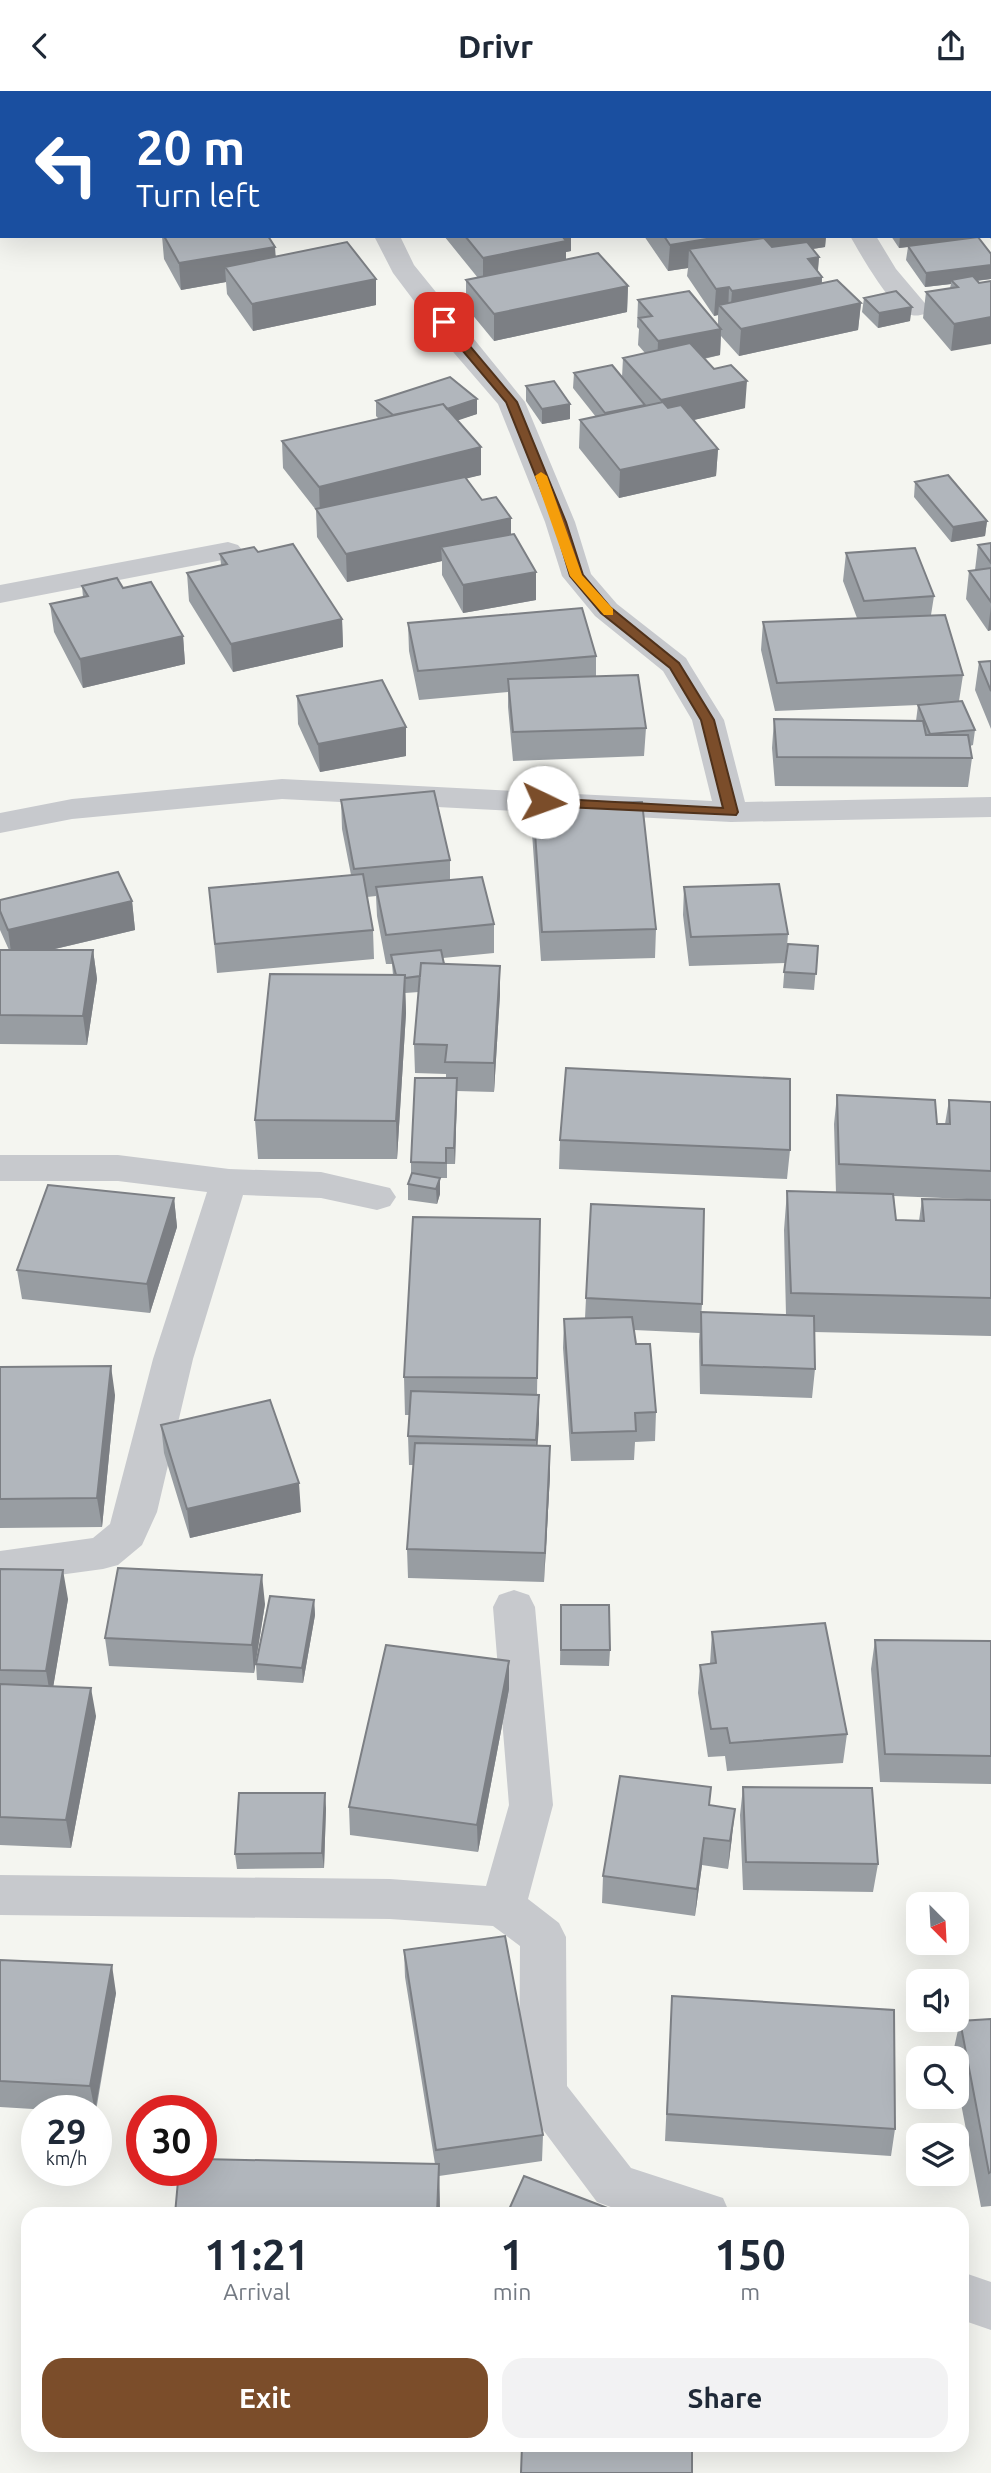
<!DOCTYPE html>
<style>
body{margin:0;font-family:Ubuntu,sans-serif;background:#f2f2f3;color:#1f2937;height:100vh;display:flex;flex-direction:column;font-size:26px;white-space:nowrap}
*{box-sizing:border-box;margin:0}
p{font-size:23px;color:#747a83}
.icon{flex:none;width:38px;height:38px;fill:none;stroke:currentColor;stroke-width:2;stroke-linecap:round;stroke-linejoin:round}
.map{position:relative;flex:1;overflow:hidden}
.details{position:absolute;left:21px;top:2116px;width:948px;height:245px;display:flex;flex-direction:column;background:#fff;border-radius:21px;box-shadow:0 7px 28px #0002}
.details>*{flex:none}
.guide{position:absolute;left:0px;top:0px;width:992px;height:147px;box-shadow:0 7px 28px #0002;background:#1a4fa0;color:#fff;overflow:hidden}
.needle{width:46px;rotate:156deg}
.tools{position:absolute;left:906px;top:1801px;display:grid;gap:14px}
.tools a{display:grid;place-items:center;width:63px;height:63px;border-radius:14px;background:#fff;box-shadow:0 7px 28px #0002;font-size:35px}
.speed{position:absolute;left:21px;top:2004px;display:flex;gap:14px;font-size:35px;font-weight:700;text-align:center}
.speed>*{display:grid;place-content:center;width:91px;height:91px;border-radius:50%;background:#fff;box-shadow:0 7px 28px #0002;line-height:1}
.speed small{font-size:18px;font-weight:400}
.speed .limit{border:10px solid #d22;background:#fff;color:#111}
.pin{position:absolute;display:grid;place-items:center;width:60px;height:60px;color:#fff;margin:-30px;border-radius:14px;box-shadow:0 4px 10px #0006}
.me{position:absolute;width:77px;margin:-38px;rotate:93deg;stroke-linejoin:round;filter:drop-shadow(0 0 5px #0008)}
.turn{display:flex;align-items:center;gap:24px;height:147px;padding:0 21px;font-size:32px}
.turn .icon{width:91px;height:91px;stroke-width:2.5}
.turn b{display:block;font-size:49px;line-height:60px}
.eta{display:flex;justify-content:space-evenly;align-items:center;height:119px;text-align:center}
.eta b{font-size:42px;font-weight:700;line-height:49px}
.action{display:flex;gap:14px;margin-top:auto;padding:14px 21px}
.action a{flex:1;height:80px;border-radius:21px;background:#7b4d2a;color:#fff;font-size:28px;font-weight:700;line-height:80px;text-align:center}
.action a+a{background:#f2f2f3;color:#1f2937}
header{display:flex;justify-content:space-between;align-items:center;height:91px;padding:0 21px;background:#fff;font-size:32px;font-weight:700}
.map>svg:first-child{display:block}
.lines{fill:none;stroke-linecap:round;stroke-linejoin:round}
.minor{fill:#c7c9cd;fill-rule:evenodd}
.wall{fill:#989da2}
.shaded-wall{fill:#7c7f84}
.building{fill:#b1b6bc;stroke:#7c7f84;stroke-width:2}
.route{fill:#7b4d2a;stroke:#50321b;stroke-width:2}
.slow{fill:#f59e0b}
</style>
<header><svg class="icon" aria-label="back" viewBox="0 0 24 24"><path d="M15 5l-7 7 7 7"/></svg>Drivr<svg class="icon" aria-label="share" viewBox="0 0 24 24"><path d="M12 15V3M7 8l5-5 5 5M5 13v7h14v-7"/></svg></header>
<div class="map">
<svg width="991" height="2382" viewBox="0 0 991 2382">
<rect width="100%" height="100%" fill="#f4f5f0"/>
<g class="lines">
<!-- minor -->
<path class="minor" d="M98,0h24v2h-24z
M374,145h26l14,29 111,137 50,120 16,52 26,30 69,54 4,7 34,55 21,82 246,-5v20l-260,5 -449,-23 -210,20 -72,14v-20l72,-14 210,-20 430,22 -20,-81 -29,-49 -68,-55 -33,-40 -17,-54 -47,-118 -50,-58 -55,-73z
M850,145h26l20,33 33,39 -4,6c-5,1 -10,3 -16,0 -19,-7 -48,-59 -59,-78z
M228,451l10,3 5,6 -5,6 -238,46v-18z
M0,1064h118l111,14 92,3 69,16 6,9 -6,9 -13,4 -56,-12 -78,-3 -50,164 -36,153 -15,33 -24,20 -15,4 -103,14v-32l93,-13 17,-14 43,-165 54,-167 -89,-11h-118z
M514,1499l15,5 6,12 18,198 -25,94 31,24 7,14 1,149 64,82 92,30 7,16h-100l-33,-12 -71,-95 -7,-15 1,-146 -27,-20 -103,-7 -390,-4v-40l390,4 96,7 23,-81 -16,-198 6,-12z
M962,2181l29,10v48l-29,-10z"/>
</g>
<!-- wall -->
<path class="wall" d="M30,0h45l-1,1z
M321,0h110v2h-110z
M802,0h87l1,2h-87z
M972,0h19v14l-1,-12h-17z
M990,85h1v63l-2,-3h1z
M162,145h106l8,21 100,48 -123,26 -26,-37 -1,-12 -45,8 -17,-31z
M444,145h127v15l-5,1v8l62,26 -1,26 -133,29 -28,-34v-27l12,-2z
M644,145h182l-1,11 -12,2 6,8 -1,14 4,6v6l39,20 -3,27 -119,26 -18,-20 -1,19 -16,4 41,49 -52,12 25,29 -2,27 -97,22 -40,-50 1,-28 16,-3 -23,-29 1,-15 48,4 1,-19 22,-5 -7,-8 1,-16 -2,-2 1,-27 80,25v-10l-4,1 -27,-40 1,-8 -20,3z
M891,145h81v2l19,16v25l-14,2 -26,70 -28,-33 3,-26 24,-4 1,-4 -26,3 -19,-27 2,-13 -9,1z
M864,207l46,23 -32,7 -16,-16z
M526,295l44,18v15l-28,5 -16,-23z
M477,308v15l-20,6 24,55 -15,3 16,22 29,18v17l25,65 -73,13 -21,-38v-14l-95,21 -30,-45 -1,-27 -33,-42 -1,-27 97,-22 -3,-3v-15z
M915,391l72,39 -2,15 -34,6 -37,-45z
M991,452v87l-3,1 -22,-32 3,-28 6,-1 3,-25z
M258,461l84,67 1,28 -110,25 -44,-71 -2,-28 34,-8 -1,-11z
M846,462l88,43 -3,19 32,60 -4,26 16,29 -2,15 -3,1 2,12 -4,29 -193,-1 -3,-38 2,-29 142,2 2,-16 -143,6 -14,-61 2,-28 94,-4 -14,-37z
M82,495l41,2 60,48 2,28 -102,24 -29,-56 -4,-28 33,-7z
M408,532l188,33v20l50,52 -2,28 -131,5 -5,-54v-15l-89,8 -10,-49z
M991,570v68l-16,-39 4,-28z
M297,605l109,31v29l-86,16 -22,-48z
M341,709l109,60v20l44,44v29l-51,5 1,6 56,2v28l-6,98 -37,-1 -2,73h-8v14h-7v16l-3,10 -29,-4v-16l3,-9v-13l35,-84v-4l-31,-1 -1,-29 5,-52 -14,1 1,20 -9,146h-139l-3,-39 138,-145 -1,-11h-6l-9,-48 -1,-20 -9,1 6,33 1,29 -157,14 -8,-85 142,-13 -9,-46z
M533,713l123,125 -1,29 -114,3 -9,-128z
M684,796l104,47 -2,25 32,-13 -4,44 -31,-2 2,-25 -96,3 -6,-51z
M0,809l132,1 3,29 -84,20h42l4,29 -10,66 -87,-1v-94h9l-9,-20z
M837,1004l100,29h8l4,-24 42,2v98l-97,-4 2,24 23,1 3,-22 69,1v136l-177,-4 1,37 -3,29 -112,-4 -1,-53 2,-29 85,3 -2,-85 3,-39 49,2 -2,-69z
M560,1049l230,10 -3,29 -228,-10z
M174,1107l3,29 -27,86 -128,-14 -5,-29z
M540,1128l-3,176h2l-2,51 13,29 -6,107 -136,-4 -1,-29 7,-84h-5l-1,-29 1,-21h-4l-1,-38z
M586,1207l116,6 -2,29 -66,-3 2,14 20,68 -1,29 -20,1 -1,18 -63,1 -8,-113 1,-29 21,-1z
M0,1276l115,28 -13,132 -102,1z
M161,1334l140,87 -111,26 -26,-85z
M0,1478l68,30 -15,88 43,29 -25,132 -71,-3z
M314,1509l1,15 -12,68 -46,-3 -1,-16z
M265,1513l-11,69 -145,-7 -4,-28z
M561,1514l49,45 -1,16 -49,-1z
M712,1541l135,102 -4,29 -116,8 -2,-15 -17,1 -10,-64 2,-28 10,-1z
M875,1549l116,1v143l-111,-2 -9,-113z
M509,1570v28l-31,163 -128,-17 -1,-28z
M711,1696l-2,18 23,32 -4,32 -26,-4 -7,51 -93,-13 1,-27z
M743,1696l135,77 -5,28 -130,-2 -3,-75z
M326,1717l-2,60 -87,1 -2,-15z
M404,1859l139,185 -1,26 -103,15 1,38h-265l260,-50 -30,-187z
M0,1869l116,33 -20,118h-30l-66,-4z
M672,1905l223,133 -4,27 -226,-15z
M991,1928v187l-10,1 -24,-124v-25h-4l-1,-1 8,-36z"/>
<!-- shaded-wall -->
<path class="shaded-wall" d="M554,145h17v15l-5,1v16l-83,16v-26z
M725,145h101l-1,11 -125,19 -11,-17 -1,19 -20,3 2,-26z
M900,145h72v3l-73,9z
M275,156l2,27 -52,-7 1,15 -45,8 -2,-27z
M819,166l-2,21 5,-1 -2,27 -90,13 2,-26 76,-32z
M991,174v14l-36,4 -4,-3v4l-26,3 1,-14z
M376,188v26l-123,26 -1,-27z
M628,195l-1,26 -133,29v-27z
M729,196l-1,27 -9,-9 -1,10 -4,1 2,-27z
M861,212l-3,27 -119,26 2,-27z
M912,216l-2,14 -32,7 1,-15z
M991,226v27l-40,7 3,-27z
M721,238l-1,26 -63,13 1,-27z
M747,290l-2,27 -85,20 1,-28z
M477,308v15l-74,25v-15z
M570,313v15l-28,5v-15z
M481,356v28l-161,40 -1,-28z
M718,358l-2,27 -97,22 1,-28z
M511,427v27l-70,2 1,14 -95,21 -1,-28z
M987,430l-2,15 -34,6 2,-15z
M536,481v28l-73,13v-28z
M991,514v25l-3,1z
M342,528l1,28 -110,25 -2,-28z
M183,545l2,28 -102,24 -3,-29z
M406,636v29l-86,16 -2,-28z
M132,810l3,29 -123,29 -4,-29z
M93,859l4,29 -10,66 -4,-29z
M500,875v28l-6,98v-29z
M405,884l1,38 -9,146 -1,-38z
M457,987v16l-2,70 -1,-16z
M440,1087v16l-3,10 -1,-15z
M174,1107l3,29 -27,86 -3,-29z
M111,1275l4,29 -13,132 -5,-29z
M539,1304v29l-3,45v-29z
M550,1355v29l-6,107 1,-29z
M299,1392l2,29 -111,26 -3,-29z
M63,1479l5,29 -17,101 -5,-29z
M262,1484l3,29 -11,69 -2,-28z
M314,1509l1,15 -12,68 -1,-15z
M509,1570v28l-31,163 -1,-27z
M91,1597l5,28 -25,132 -5,-28z
M325,1702l1,15 -2,60 -2,-15z
M735,1718l-3,28 -4,32 2,-28z
M704,1747l-2,27 -7,51 2,-27z
M112,1874l4,28 -21,118 -5,-25z
M439,2073l1,50h-3z"/>
<!-- building -->
<path class="building" d="M166,0h85v2h-85z
M324,0h96l1,2h-97z
M688,0h39v2h-38z
M822,0h67l1,2h-68z
M164,145h104l7,11 -96,16z
M465,145h97l4,5 -83,17z
M664,145h61l-55,9z
M978,146l13,17v11l-65,8 -18,-27z
M764,147l8,9 35,-5 12,15 -11,2 14,18 -90,14 -3,-4 -13,2 -27,-40z
M347,151l29,37 -124,25 -27,-37z
M598,162l30,33 -134,28 -28,-34z
M973,185l6,7 12,-2v36l-37,7 -28,-32 32,-5 -7,-7z
M837,189l24,23 -120,26 -22,-24z
M689,200l32,38 -63,12 -19,-23 13,-2 -14,-16z
M896,200l16,16 -33,6 -15,-15z
M690,252l24,26 17,-4 16,16 -86,19 -38,-42z
M612,274l33,40 -40,8 -31,-40z
M450,286l27,22 -30,10 -4,-5 -50,11 -17,-14z
M554,290l16,23 -28,5 -16,-23z
M663,311l5,6 13,-3 37,44 -98,21 -40,-50z
M443,313l38,43 -162,40 -37,-46z
M948,384l39,46 -34,6 -38,-45z
M465,386l17,23 14,-3 15,21 -165,36 -30,-45z
M514,443l22,38 -73,13 -22,-38z
M991,452v20l-13,-18z
M293,453l49,75 -111,25 -44,-71 40,-9 -7,-10 34,-7 4,5z
M915,457l19,48 -70,5 -18,-48z
M991,477v34l-22,-31z
M117,487l6,10 28,-6 32,54 -103,23 -30,-55 38,-8 -6,-10z
M582,517l14,48 -178,15 -10,-48z
M945,524l18,60 -186,8 -14,-61z
M991,570v30l-12,-29z
M638,584l8,53 -133,4 -5,-53z
M382,589l24,47 -88,17 -21,-48z
M962,610l13,29 -45,4 -12,-29z
M774,628l149,2 3,14h42l4,23 -195,-1z
M434,700l16,69 -96,9 -13,-69z
M642,711l14,127 -114,3 -9,-128z
M118,781l14,29 -124,29 -8,-19v-11z
M363,783l10,56 -158,14 -6,-56z
M482,786l12,47 -108,11 -10,-48z
M779,793l9,50 -97,3 -7,-50z
M788,853l30,2 -2,28 -32,-2z
M0,859h93l-10,66 -83,-1z
M441,859l3,14 -23,-1 -1,13 -15,2v-3h-9l-5,-20z
M421,872l79,3 -6,97 -49,-1 2,-17 -33,-1z
M270,883l135,1 -9,146 -141,-1z
M566,977l224,11v71l-230,-10z
M415,987h42l-3,70h-8v15l-35,-1z
M837,1004l98,5 2,24h13l-1,-24 42,2v69l-152,-7z
M412,1082l28,5 -4,11 -28,-5z
M48,1094l126,13 -27,86 -130,-14z
M787,1100l106,3 3,26 28,1 -2,-22 69,1v98l-200,-5z
M591,1113l113,5 -2,95 -116,-6z
M413,1126l127,2 -3,159 -133,-1z
M701,1221l113,4 1,53 -113,-4z
M632,1226l4,27h14l6,68 -21,1 1,18 -64,2 -8,-114z
M111,1275l-14,132 -97,1v-132z
M411,1300l128,4 -3,45 -128,-4z
M270,1309l29,83 -112,26 -26,-84z
M415,1352l135,3 -5,107 -138,-4z
M118,1477l144,7 -10,70 -147,-7z
M0,1478l63,1 -17,101 -46,-1z
M270,1505l44,4 -12,68 -46,-4z
M561,1514h48l1,45h-49z
M825,1532l22,111 -117,9 -3,-15 -16,1 -11,-64 16,-2 -4,-31z
M875,1549l116,1v115l-106,-2z
M386,1554l123,16 -32,164 -128,-18z
M0,1593l91,4 -25,132 -66,-3z
M620,1685l91,11 -2,18 26,4 -5,32 -26,-3 -7,51 -94,-13z
M743,1696l129,1 6,76 -132,-2z
M239,1702h86l-3,60 -87,1z
M505,1845l38,199 -107,15 -32,-200z
M0,1869l112,5 -22,121 -90,-5z
M672,1905l222,14 1,119 -228,-15z
M991,1928v153l-2,1 -29,-152z
M201,2068l238,5 -2,50h-262l4,-44h22z
M524,2085l99,38h-116z
M522,2354h170v28h-171z"/>
<!-- route -->
<path class="route" d="M440,229h8l69,82 49,120 17,53 27,32 69,56 35,57 24,92 -2,3 -193,-9 -7,-4 7,-4 180,10 -22,-88 -31,-52 -69,-55 -31,-37 -16,-54 -48,-120 -66,-78z"/>
<!-- slow -->
<path class="slow" d="M541,381l6,4 35,99 31,34v6h-9l-34,-39 -35,-100z"/>
</svg>
<div class="tools">
<a><svg class="needle" viewBox="-14 -14 28 28"><path d="M0-13l5 13h-10z" fill="#e53935"/><path d="M0 13l5-13h-10z" fill="#747a83"/></svg></a>
<a><svg class="icon" aria-label="sound" viewBox="0 0 24 24"><path d="M4 9h4l5-4v14l-5-4H4zM17 9q2 3 0 6"/></svg></a>
<a><svg class="icon" aria-label="search" viewBox="0 0 24 24"><circle cx="10" cy="10" r="6"/><path d="M15 15l6 6"/></svg></a>
<a><svg class="icon" aria-label="layers" viewBox="0 0 24 24"><path d="M12 4l9 5-9 5-9-5zM3 14l9 5 9-5"/></svg></a>
</div>
<div class="speed"><div>29<small>km/h</small></div><div class="limit">30</div></div>
<div class="pin" style="left:444px;top:231px;background:#d93025"><svg class="icon" aria-label="arrive" viewBox="0 0 24 24"><path d="M6 21V4h12l-3 4 3 4H6"/></svg></div>
<svg class="me" style="left:543px;top:711px" viewBox="-20 -20 40 40"><circle r="19" fill="#fff"/><path d="M0-13L10 11 0 6-10 11z" fill="#7b4d2a"/></svg>
<div class="guide">
<div class="turn"><svg class="icon" aria-label="left" viewBox="0 0 24 24"><path d="M17 20v-9H6M10 6l-5 5 5 5"/></svg><div><b>20 m</b>Turn left</div></div>
</div>
<section class="details">
<div class="eta">
<div><b>11:21</b><p>Arrival</p></div>
<div><b>1</b><p>min</p></div>
<div><b>150</b><p>m</p></div>
</div>
<div class="action"><a>Exit</a><a>Share</a></div>
</section>
</div>
